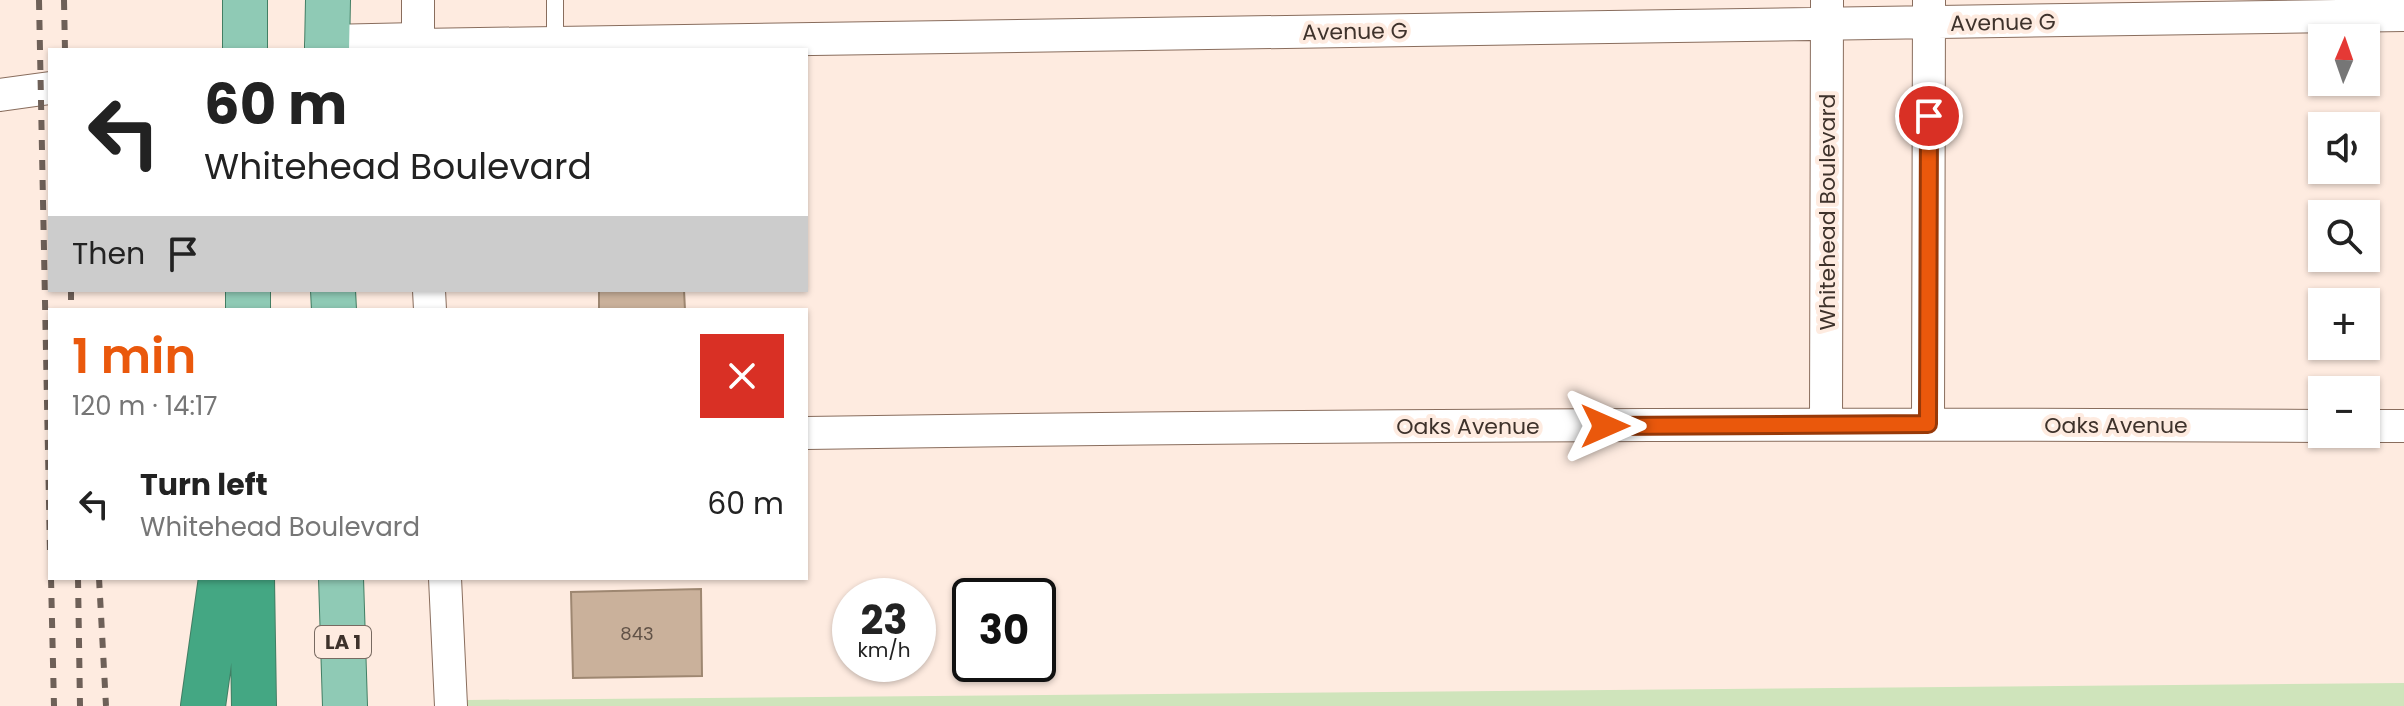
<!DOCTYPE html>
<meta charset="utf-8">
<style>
body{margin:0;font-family:Poppins,sans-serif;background:#f2f2f2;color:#222;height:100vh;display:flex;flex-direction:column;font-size:30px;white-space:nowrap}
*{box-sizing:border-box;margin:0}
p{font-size:26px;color:#767676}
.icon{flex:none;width:44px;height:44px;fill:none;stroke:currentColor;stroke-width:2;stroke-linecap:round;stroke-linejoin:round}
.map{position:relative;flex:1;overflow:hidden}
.sheet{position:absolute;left:48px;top:308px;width:760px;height:272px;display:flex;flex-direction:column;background:#fff;border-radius:0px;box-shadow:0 2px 6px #0004}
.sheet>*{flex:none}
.guide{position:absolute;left:48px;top:48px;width:760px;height:244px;border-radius:0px;box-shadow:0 2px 6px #0004;background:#fff;color:#222;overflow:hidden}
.needle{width:52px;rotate:2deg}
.fabs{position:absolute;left:2308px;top:24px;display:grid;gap:16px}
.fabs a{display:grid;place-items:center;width:72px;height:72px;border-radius:0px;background:#fff;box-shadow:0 2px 6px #0004;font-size:40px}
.speed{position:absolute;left:832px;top:578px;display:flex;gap:16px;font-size:40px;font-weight:700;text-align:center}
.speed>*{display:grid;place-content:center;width:104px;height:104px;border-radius:50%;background:#fff;box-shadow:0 2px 6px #0004;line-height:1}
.speed small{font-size:20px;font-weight:400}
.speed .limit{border:4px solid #111;border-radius:12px;background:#fff;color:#111}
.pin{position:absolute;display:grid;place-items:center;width:68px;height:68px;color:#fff;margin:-34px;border:4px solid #fff;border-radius:50%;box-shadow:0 2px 8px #0007}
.me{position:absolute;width:88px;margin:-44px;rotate:90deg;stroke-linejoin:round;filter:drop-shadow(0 0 6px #0008)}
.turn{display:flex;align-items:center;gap:28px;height:168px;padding:0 24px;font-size:36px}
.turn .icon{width:104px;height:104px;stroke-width:2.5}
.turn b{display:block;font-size:56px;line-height:68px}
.then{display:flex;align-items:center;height:76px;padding:0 24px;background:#0003;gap:16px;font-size:30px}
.round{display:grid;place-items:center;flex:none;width:84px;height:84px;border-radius:0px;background:#f2f2f2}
.headline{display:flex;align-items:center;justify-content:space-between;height:136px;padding:0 24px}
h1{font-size:48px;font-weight:600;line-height:60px;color:#ea580c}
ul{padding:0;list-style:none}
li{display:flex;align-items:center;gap:24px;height:120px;padding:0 24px}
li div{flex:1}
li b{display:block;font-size:30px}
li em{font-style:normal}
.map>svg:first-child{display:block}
.green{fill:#cfe4bb}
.building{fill:#cab19b;stroke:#9e8771;stroke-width:2}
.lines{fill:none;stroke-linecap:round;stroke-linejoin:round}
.lane-casing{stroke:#896d5d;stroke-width:18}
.street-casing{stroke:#896d5d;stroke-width:34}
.secondary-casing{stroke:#896d5d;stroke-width:46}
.primary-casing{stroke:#427e64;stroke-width:46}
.highway-casing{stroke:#427e64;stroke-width:46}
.lane{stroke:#fff;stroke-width:16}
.street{stroke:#fff;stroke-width:32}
.secondary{stroke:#fff;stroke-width:44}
.primary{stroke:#8fcab5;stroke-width:44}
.highway{stroke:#44a783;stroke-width:44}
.rail{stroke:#6e6058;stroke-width:6;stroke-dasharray:10 10;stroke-linecap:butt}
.route-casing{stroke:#983908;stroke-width:20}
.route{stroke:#ea580c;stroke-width:14}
.labels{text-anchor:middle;stroke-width:8;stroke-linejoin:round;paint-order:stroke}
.number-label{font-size:18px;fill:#615247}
.shield{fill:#feebe0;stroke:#786a61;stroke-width:2}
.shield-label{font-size:20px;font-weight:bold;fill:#3e322b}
.street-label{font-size:22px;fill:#3e322b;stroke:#feebe0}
</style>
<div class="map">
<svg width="2404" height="706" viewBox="0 0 2404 706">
<rect width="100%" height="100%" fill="#feebe0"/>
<!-- green -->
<path class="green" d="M2404,683v23h-1936l-1,-6z"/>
<!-- building -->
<path class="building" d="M599,290h85l1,20h-86z
M701,589l1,87 -129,2 -2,-86z"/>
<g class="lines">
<defs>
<path id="lane" d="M555,0v43"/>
<path id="street" d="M418,0v50
M418,45l1986,-30
M0,95l50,-7
M429,290l1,20
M1826,424l1,-424
M1928,424l1,-424
M2366,426h38
M806,433c505,-8 1011,-10 1516,-7
M445,578l6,128"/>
<path id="secondary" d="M327,47l91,-2"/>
<path id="primary" d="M245,50v-50
M327,50l1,-50
M248,290v20
M333,290l1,20
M341,578l4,128"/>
<path id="highway" d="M252,578l2,128
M203,706l18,-128"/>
</defs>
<!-- lane casing -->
<use href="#lane" class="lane-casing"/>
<!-- street casing -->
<use href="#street" class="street-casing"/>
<!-- secondary casing -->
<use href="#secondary" class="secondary-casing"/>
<!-- primary casing -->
<use href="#primary" class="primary-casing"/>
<!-- highway casing -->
<use href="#highway" class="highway-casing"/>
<!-- lane -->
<use href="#lane" class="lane"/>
<!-- street -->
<use href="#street" class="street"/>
<!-- secondary -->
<use href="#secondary" class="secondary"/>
<!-- primary -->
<use href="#primary" class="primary"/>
<!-- highway -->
<use href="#highway" class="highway"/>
<!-- rail -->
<path class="rail" d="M39,0l11,552
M64,0l1,50
M71,290v20
M51,578l3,128
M78,578l2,128
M99,578l7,128"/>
</g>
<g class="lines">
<defs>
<path id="route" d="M1605,426l323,-2 1,-308"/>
</defs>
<!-- route casing -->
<use href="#route" class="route-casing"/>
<!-- route -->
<use href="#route" class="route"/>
</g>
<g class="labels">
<!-- number labels -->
<g class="number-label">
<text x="637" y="640">843</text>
</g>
<!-- shield labels -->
<rect class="shield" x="315" y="626" width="56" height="32" rx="6"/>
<g class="shield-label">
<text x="343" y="649">LA 1</text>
</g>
<!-- street labels -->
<g class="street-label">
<text transform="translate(2003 22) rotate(-1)" y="8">Avenue G</text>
<text transform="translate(1355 31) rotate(-1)" y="8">Avenue G</text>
<text transform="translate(1827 212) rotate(-90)" y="8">Whitehead Boulevard</text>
<text x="2116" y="433">Oaks Avenue</text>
<text x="1468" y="434">Oaks Avenue</text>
</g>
</g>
</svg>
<div class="fabs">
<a><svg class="needle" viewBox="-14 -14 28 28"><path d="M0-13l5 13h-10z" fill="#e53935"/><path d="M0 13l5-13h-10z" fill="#767676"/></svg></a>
<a><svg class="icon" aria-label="sound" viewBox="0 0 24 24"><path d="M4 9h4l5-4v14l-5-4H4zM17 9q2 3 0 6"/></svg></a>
<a><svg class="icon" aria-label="search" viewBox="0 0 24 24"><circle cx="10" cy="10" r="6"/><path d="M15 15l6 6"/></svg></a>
<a>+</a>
<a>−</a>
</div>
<div class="speed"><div>23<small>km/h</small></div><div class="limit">30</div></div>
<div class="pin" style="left:1929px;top:116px;background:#d93025"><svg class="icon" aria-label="arrive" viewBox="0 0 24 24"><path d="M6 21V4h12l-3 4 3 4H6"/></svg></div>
<svg class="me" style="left:1605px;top:426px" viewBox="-20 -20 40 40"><path d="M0-17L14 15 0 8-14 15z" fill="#ea580c" stroke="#fff" stroke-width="4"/></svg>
<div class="guide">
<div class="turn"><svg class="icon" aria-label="left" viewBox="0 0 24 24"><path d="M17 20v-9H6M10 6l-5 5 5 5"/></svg><div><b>60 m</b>Whitehead Boulevard</div></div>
<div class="then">Then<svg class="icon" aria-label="arrive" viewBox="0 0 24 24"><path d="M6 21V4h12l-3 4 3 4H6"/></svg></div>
</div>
<section class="sheet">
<div class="headline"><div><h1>1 min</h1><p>120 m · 14:17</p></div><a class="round" style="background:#d93025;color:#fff"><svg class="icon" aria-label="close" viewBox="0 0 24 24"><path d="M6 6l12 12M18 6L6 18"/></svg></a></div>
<ul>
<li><svg class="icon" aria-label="left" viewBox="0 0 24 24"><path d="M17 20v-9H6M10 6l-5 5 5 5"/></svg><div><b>Turn left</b><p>Whitehead Boulevard</p></div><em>60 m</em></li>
</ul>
</section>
</div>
